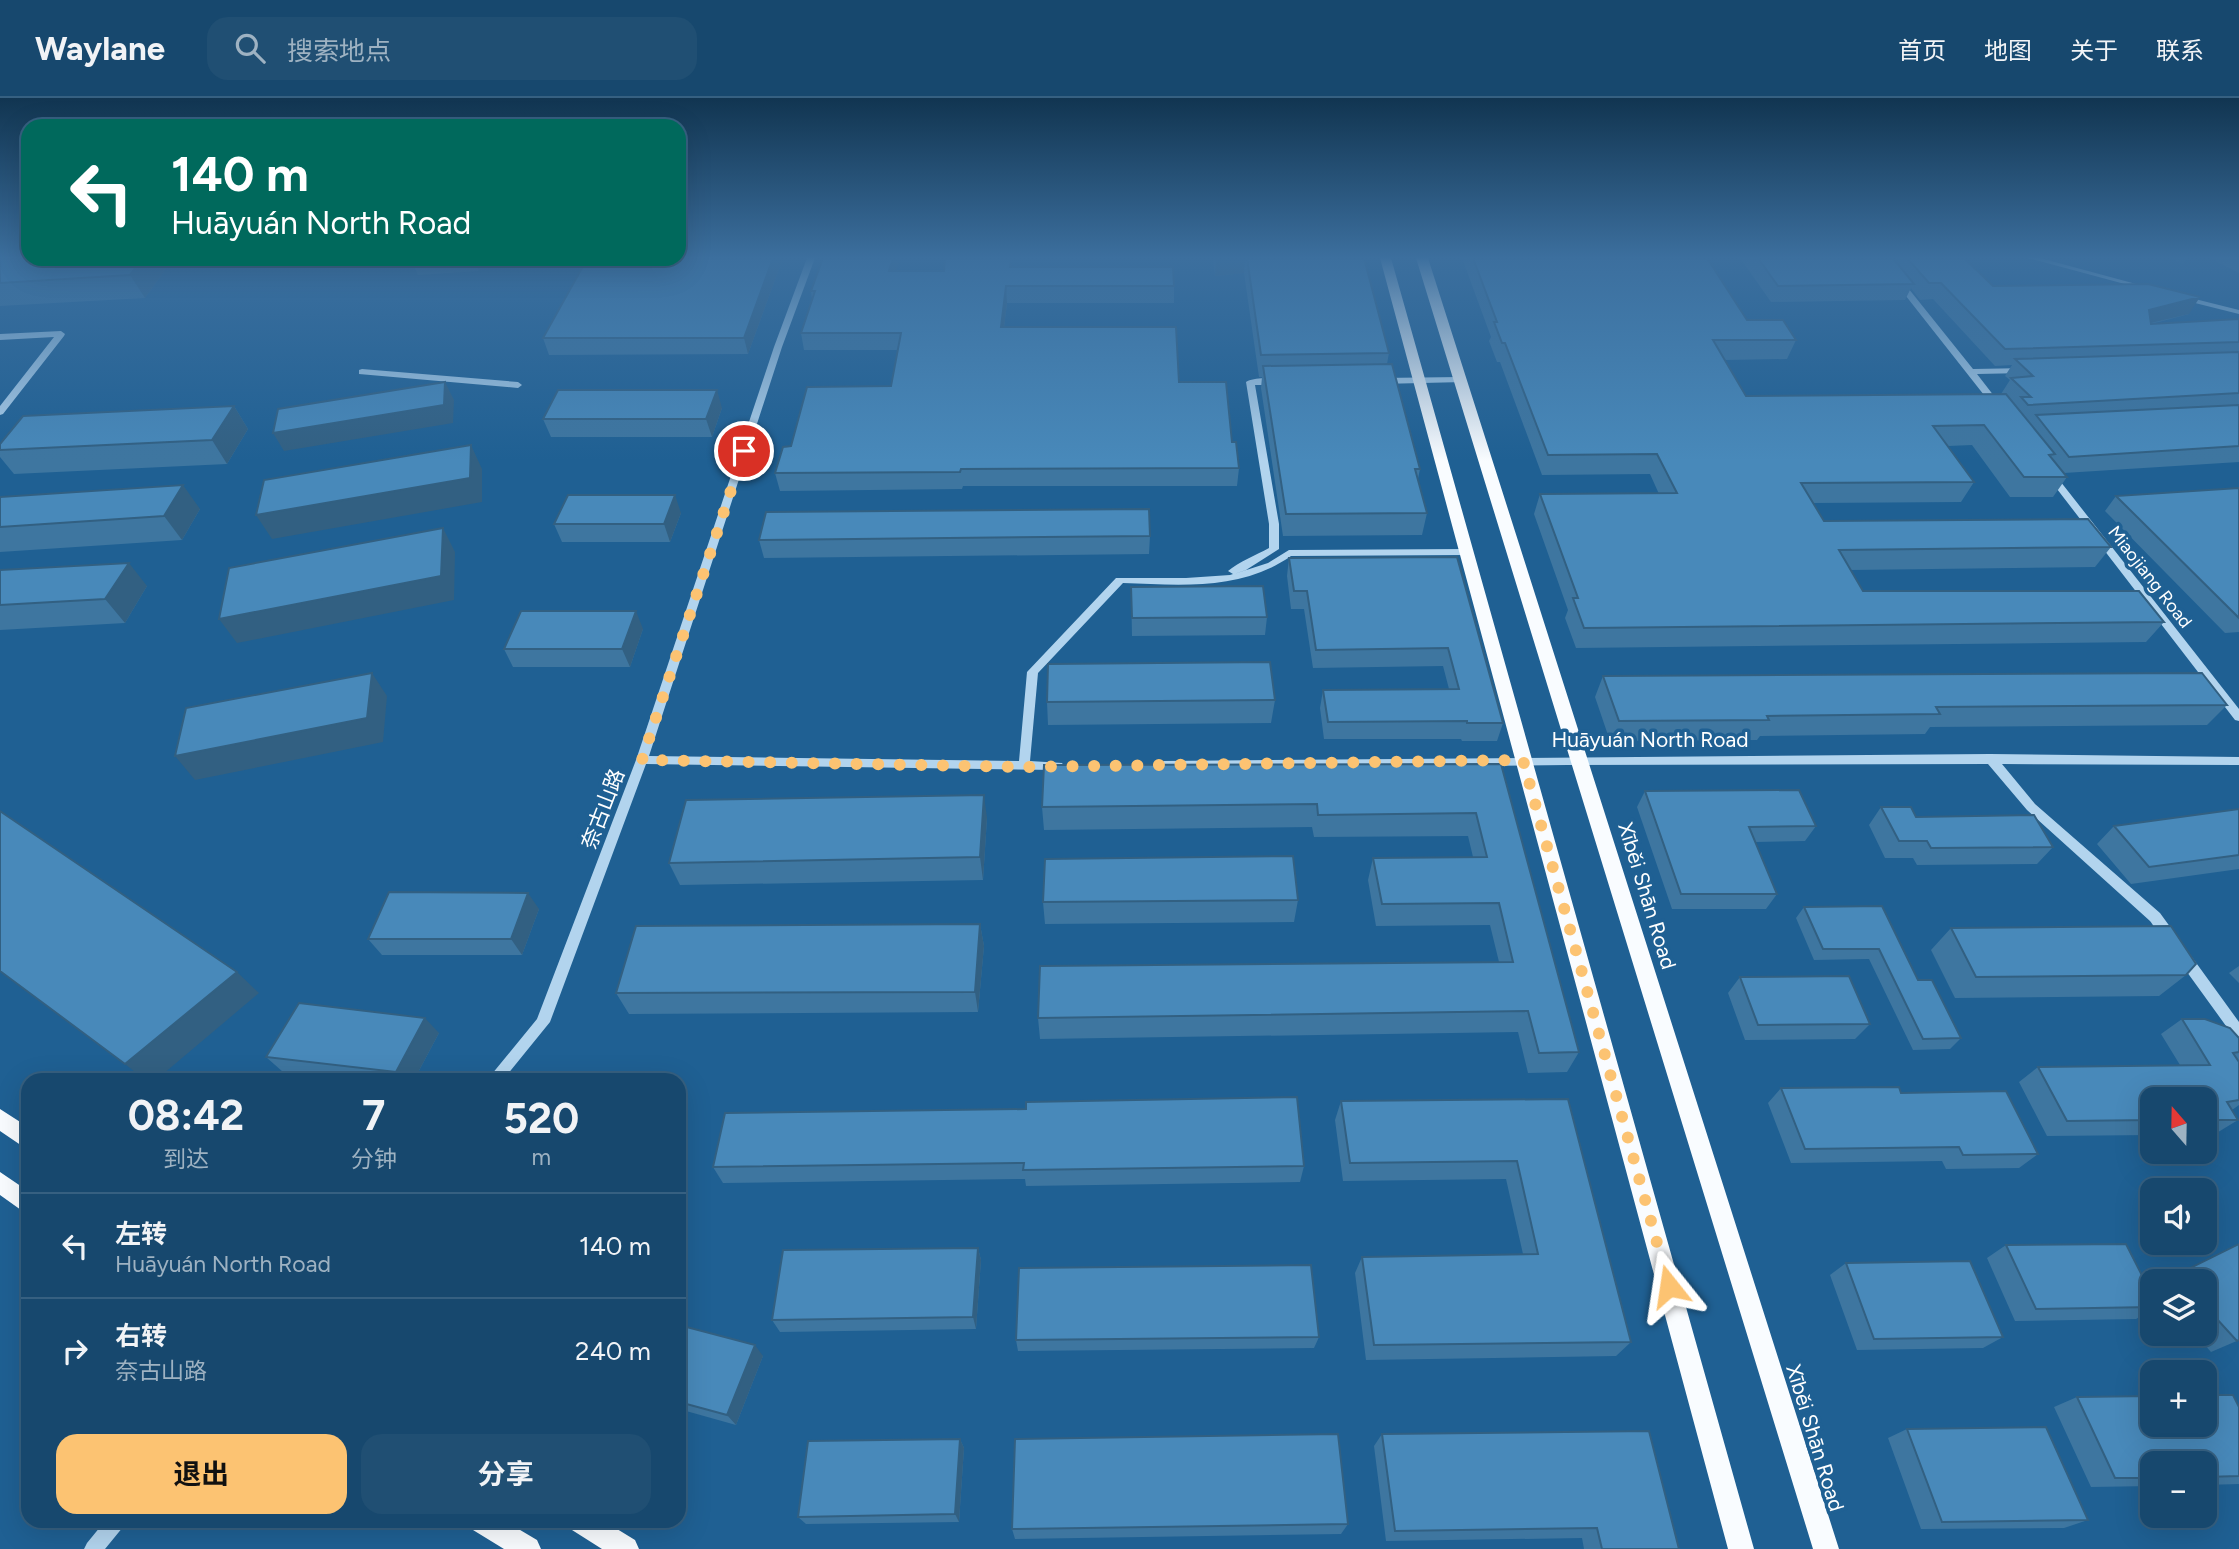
<!DOCTYPE html>
<html lang="zh">
<meta charset="utf-8">
<style>
body{margin:0;font-family:Figtree,"Noto Sans SC",sans-serif;background:#204f73;color:#f1f3f6;height:100vh;display:flex;flex-direction:column;font-size:26px;white-space:nowrap}
*{box-sizing:border-box;margin:0}
p{font-size:23px;color:#9eb2c2}
.icon{flex:none;width:38px;height:38px;fill:none;stroke:currentColor;stroke-width:2;stroke-linecap:round;stroke-linejoin:round}
.map{position:relative;flex:1;overflow:hidden}
.side{position:absolute;left:21px;top:975px;width:665px;height:455px;display:flex;flex-direction:column;background:#17486e;border-radius:21px;box-shadow:0 7px 28px #0002,0 0 0 2px #366081}
.side>*{flex:none}
.banner{position:absolute;left:21px;top:21px;width:665px;height:147px;border-radius:21px;box-shadow:0 7px 28px #0002,0 0 0 2px #366081;background:#00695c;color:#fff;overflow:hidden}
.needle{width:46px;rotate:340deg}
.fabs{position:absolute;left:2140px;top:989px;display:grid;gap:14px}
.fabs a{display:grid;place-items:center;width:77px;height:77px;border-radius:14px;background:#17486e;box-shadow:0 7px 28px #0002,0 0 0 2px #366081;font-size:35px}
.pin{position:absolute;display:grid;place-items:center;width:60px;height:60px;color:#fff;margin:-30px;border:4px solid #fff;border-radius:50%;box-shadow:0 2px 7px #0007}
.me{position:absolute;width:77px;margin:-38px;rotate:345deg;stroke-linejoin:round;filter:drop-shadow(0 0 5px #0008)}
.turn{display:flex;align-items:center;gap:24px;height:147px;padding:0 35px;font-size:32px}
.turn .icon{width:91px;height:91px;stroke-width:2.5}
.turn b{display:block;font-size:49px;line-height:60px}
.eta{display:flex;justify-content:space-evenly;align-items:center;height:119px;text-align:center}
.eta b{font-size:42px;font-weight:700;line-height:49px}
.action{display:flex;gap:14px;margin-top:auto;padding:14px 35px}
.action a{flex:1;height:80px;border-radius:21px;background:#fcc372;color:#111;font-size:28px;font-weight:700;line-height:80px;text-align:center}
.action a+a{background:#204f73;color:#f1f3f6}
ul{padding:0;list-style:none}
li{display:flex;align-items:center;gap:21px;height:105px;padding:0 35px;border-top:2px solid #366081}
li div{flex:1}
li b{display:block;font-size:26px}
li em{font-style:normal}
header{display:flex;align-items:center;gap:42px;box-sizing:border-box;height:98px;padding:0 35px;background:#17486e;border-bottom:2px solid #366081}
header strong{font-size:33px}
nav{display:flex;gap:38px;margin-inline-start:auto;font-size:24px}
.search{width:490px;height:63px;background:#204f73;display:flex;align-items:center;gap:18px;box-sizing:border-box;padding:0 24px;border-radius:21px;color:#9eb2c2;font-size:26px}
.map>svg:first-child{display:block}
.lines{fill:none;stroke-linecap:round;stroke-linejoin:round}
.minor{fill:#b2d4ee;fill-rule:evenodd}
.major{fill:#f9fcff;fill-rule:evenodd}
.wall{fill:#3e76a0}
.shaded-wall{fill:#326082}
.building{fill:#4889ba;stroke:#326082;stroke-width:2}
.route{stroke:#fcc372;stroke-width:12;stroke-dasharray:0 21.6}
.labels{text-anchor:middle;stroke-width:7;stroke-linejoin:round;paint-order:stroke}
.far-street-label{font-size:18px;fill:#fff;stroke:#1f6093}
.street-label{font-size:21px;fill:#fff;stroke:#1f6093}
</style>
<header>
<strong>Waylane</strong>
<div class="search"><svg class="icon" aria-label="search" viewBox="0 0 24 24"><circle cx="10" cy="10" r="6"/><path d="M15 15l6 6"/></svg>搜索地点</div>
<nav><a>首页</a><a>地图</a><a>关于</a><a>联系</a></nav>
</header>
<div class="map">
<svg width="2239" height="1451" viewBox="0 0 2239 1451">
<rect width="100%" height="100%" fill="#1f6093"/>
<g class="lines">
<!-- minor -->
<path class="minor" d="M807,160h8l-33,89 -133,409 370,5 8,-89 89,-94h70l44,-3 3,-1 -5,-3c11,-9 28,-16 41,-23v-24l-23,-142c8,-5 28,-5 36,0l-4,3h-23l24,139v25l-33,21 -12,4 34,-11 21,-13 178,-1 5,3 -5,3 -176,1c-50,35 -110,29 -168,27l-85,90 -8,88 32,2 2,3 -2,3 -4,1 -412,-6 -96,258 -47,58h-16l50,-61 99,-259 138,-413z
M1876,160h8l89,111 55,-1v4l-3,1 -48,1 24,31v4h-6z
M2028,160h12l111,30 -4,2z
M2179,197l60,15v4l-60,-15z
M61,233l4,3 -1,2 -61,78 -3,1v-9l54,-69 -54,3v-6z
M362,271l156,13 4,3 -4,3 -159,-14v-4z
M1461,279l3,1v4l-84,2 -4,-3 4,-3z
M2050,373l3,1 186,237v12l-4,-1 -188,-244v-4z
M1990,656l249,3v8l-237,-1 33,40 125,109 16,22 2,4 -2,4c-12,3 -19,-13 -26,-22l-123,-111 -39,-46 -421,1 -403,4 -6,-4 6,-4z
M2184,853l5,2 50,69v17l-5,-2 -55,-76 -2,-4 2,-4z
M105,1423h21l-3,6 -18,22h-21l3,-6z"/>
<!-- major -->
<path class="major" d="M1380,160h11l363,1291h-26z
M1416,160h12l411,1291h-26z
M0,1011l28,18v23l-28,-19z
M0,1074l28,19v24l-28,-20z
M469,1423h36l32,19 4,9h-37l-31,-19z
M568,1423h36l31,19 4,9h-37l-30,-19z"/>
</g>
<!-- wall -->
<path class="wall" d="M0,160l173,1 -28,39 -145,8z
M679,160h104l-35,96 -199,1 -6,-17z
M823,160h77l-4,13h48l68,-4 162,19v17h-167l-3,24 175,55 53,60 7,26 -2,18h-274l-1,3 -182,2 -5,-18 16,-27 100,-60 7,-36h-94l-3,-17 11,-34 -1,-8z
M1213,160h151l25,95 -2,11 33,105 -2,10 9,34 -5,22 -139,1 -22,-148 1,-11h-3l-15,-104 -29,3z
M1462,160h245l40,62 49,20 -9,19 -62,1 21,36 255,-2 9,-14 -5,-4 7,-11 -17,1 -62,-67 -13,1 -9,-12 -6,12 -134,2 -31,-44h224l29,28 196,28 -38,10 88,-5v143l-175,11 3,4 -14,20h-43l-38,-52 -24,1 26,36 -13,20 -148,1 11,18 287,26 -16,20 -244,3 12,21 301,31 -18,20 -570,6 -11,-30 3,-8 -34,-96 6,-20h119l-9,-20 -108,1 -42,-113h-3l-8,-21 2,-4z
M2170,160h17l-4,6z
M2210,160h29v15z
M411,161h74l-6,12 -61,4z
M234,308l14,23 -21,35 -213,10 -14,-17v-13z
M722,310l-10,29h-161l-8,-18z
M2239,390v144l-14,1 -120,-122 11,-15z
M0,399l200,12 -18,31 -182,12z
M681,415l-11,29h-108l-8,-18z
M1150,438l-1,18 -385,4 -5,-18z
M1457,459l46,166 -6,18h-35l-1,-2h-137l-4,-31 3,-18 126,-1 -6,-23 -130,2 -9,-59h-13l-4,-33 2,-18z
M0,472l147,16 -22,37 -125,7z
M1131,489l136,30 -2,18 -133,1z
M643,531l-13,38h-117l-9,-18z
M1603,578l624,29 -20,20 -277,2 -5,7 -165,2 -3,4 -147,1 -15,-44z
M1275,602l-4,23 -223,2 -1,-23z
M1501,666l78,288 -12,20 -39,1 -10,-41 -478,7 -2,-21 461,-56 -9,-37 -114,1 -8,-46 5,-22 100,-1 -5,-21 -154,1 -2,-10 -268,3 -2,-23z
M1645,693l171,35 -11,15 -50,1 22,52 -11,15h-94l-35,-102z
M1881,709l35,10 137,30 -16,17 -120,1 -4,-7h-28l-16,-33z
M2239,711v60l-108,15 -34,-40 17,-18z
M987,720l-4,62 -303,5 -11,-22z
M1298,802l-4,22 -249,2 -2,-22z
M1882,808l36,74 43,58 -11,11 -37,1 -44,-91 -55,1 -18,-42 8,-11z
M539,811l-17,46h-140l-14,-16z
M980,826l4,22 -6,66 -349,2 -13,-21z
M1951,830l235,47 -27,21 -204,2 -24,-48z
M2239,868v17l-10,-10z
M1740,879l130,47 -15,15 -110,1 -17,-47z
M2182,921l57,19v67l-7,5 6,10 -23,14h-10v-35h-53v36l-105,1 -28,-54 19,-15 142,-2 -19,-31z
M439,935l-25,47h-67l-64,-8 -17,-15z
M1781,990l120,5 137,61 -19,14 -73,1 -4,-8 -151,2 -23,-60z
M1568,1001l63,243 -15,14 -250,4 -11,-87 7,-16 161,-3 -17,-75 -163,2 -8,-61 6,-19z
M725,1015l579,53 -4,16 -274,4 -1,-7 -302,4 -10,-16z
M2239,1146v96l-28,12 -16,-18h10v-53h-41z
M2006,1147l146,50v15l-16,9 -121,2 -28,-63z
M978,1150l3,12 -5,69 -196,3 -8,-12z
M1846,1165l157,74 -20,11 -126,2 -27,-75z
M679,1227l84,31 -27,69 -57,-16z
M1319,1239l-5,11 -296,3 -2,-11z
M2077,1299l162,10v77l-34,1v-22h-53v23l-61,1 -37,-80z
M1907,1331l181,91 -24,8 -143,1 -33,-91z
M1382,1336l297,115h-95l-2,-11 -196,3 -12,-95z
M960,1341l4,9 -5,74 -153,2 -8,-7z
M1348,1426l-7,10 -326,5 -3,-10z"/>
<!-- shaded-wall -->
<path class="shaded-wall" d="M773,160h10l-35,96 -4,-16z
M893,160h7l-8,30 -3,-17z
M1216,160h29l-1,15 -29,3z
M143,161h30l-28,39 -15,-23z
M474,161h11l-6,12z
M1006,188l1,17 -5,41 -1,-17z
M2200,199l-11,17 -51,12 11,-16z
M445,284l9,18 -1,23 -169,28 -11,-18z
M717,292l5,18 -10,29 -6,-18z
M234,308l14,23 -21,35 -15,-24z
M471,347l11,24v33l-210,37 -16,-24z
M183,387l17,24 -18,31 -18,-24z
M675,397l6,18 -11,29 -6,-18z
M443,430l12,24 -1,48 -217,43 -18,-24z
M129,465l18,23 -22,37 -20,-24z
M636,513l7,18 -13,38 -8,-18z
M372,575l15,23 -4,46 -188,38 -20,-24z
M984,697l3,23 -4,62 -3,-23z
M528,795l11,16 -17,46 -11,-16z
M980,826l4,22 -6,66 -3,-20z
M237,874l22,21 -103,87h-11l-20,-16z
M425,920l14,15 -25,47h-11l-7,-8z
M978,1150l3,12 -5,69 -3,-12z
M755,1247l8,11 -27,69 -9,-10z
M960,1341l4,9 -5,74 -4,-8z"/>
<!-- building -->
<path class="building" d="M0,160h28v1h115l-13,16 -130,8z
M679,160h94l-29,80h-201l44,-79h92z
M823,160h70l-4,13h55l1,-13h66l-1,9h163l1,19h-168l-5,41h175l3,55h47l6,60h4l3,26 -278,1 -1,3 -185,1 8,-26 8,-1 16,-59 84,-1 10,-53h-100l14,-42h-4z
M1247,160h117l25,95 -128,2z
M1473,160h234l40,62h36l13,20h-83l33,56 260,-2 49,60 -6,1 18,22h-43l-40,-52 -51,1 41,56 -173,1 23,38 264,-2 23,28 -272,3 24,41h276l25,31 -580,6 -11,-30h5l-38,-104 137,-1 -20,-39 -109,1 -43,-112h-3l-8,-21h3z
M1758,160h135l21,26 -136,2z
M1907,160h57l29,28 155,-2 52,13 -51,13 2,14 88,-5v23l-234,7 -64,-66h-12z
M2239,254v41l-211,12 -7,-8h10l-20,-19 22,-2 -18,-17z
M1392,266l28,105h-5l12,44 -141,1 -23,-148z
M445,284l-1,23 -171,28 5,-24z
M558,292h159l-11,29h-163z
M2239,307v41l-170,11 -33,-42z
M234,308l-22,34 -212,10v-6l23,-28z
M471,347l-1,33 -214,37 8,-35z
M183,387l-19,31 -164,11v-30z
M2239,390v130l-123,-122z
M568,397h107l-11,29h-110z
M1149,411l1,27 -391,4 7,-28z
M443,430l-2,48 -222,43 10,-51z
M1457,459l46,166h-36v-2l-139,1 -5,-32 136,-1 -11,-41 -132,2 -9,-59h-13l-5,-33z
M129,465l-24,36 -105,6v-35z
M1263,488l4,31 -135,1 -1,-31z
M521,513h115l-14,38h-118z
M1270,564l5,38 -228,2 1,-38z
M372,575l-5,45 -192,38 11,-48z
M2202,575l25,32 -291,2 4,7 -173,2 2,4 -150,1 -16,-45z
M1501,666l78,288 -40,1 -11,-42 -490,7 2,-52 473,-4 -14,-59 -117,1 -9,-46 114,-1 -11,-44 -158,2 -1,-11 -275,3 2,-42z
M1799,692l17,36 -67,1 28,67h-96l-36,-103z
M984,697l-4,62 -311,6 17,-63z
M1881,709h30l5,10 118,-2 19,32 -122,1 -4,-7h-28z
M2239,711v46l-90,12 -35,-41z
M0,713l237,161 -112,92 -125,-93z
M1293,758l5,44 -255,2 2,-43z
M389,794l139,1 -17,46h-143z
M1882,808l36,74h14l29,58 -38,1 -44,-90h-56l-19,-42z
M980,826l-5,68 -359,1 20,-67z
M2171,828l25,38 -10,11 -210,2 -25,-49z
M1849,878l21,48 -112,1 -18,-48z
M299,905l126,15 -29,54 -130,-15z
M2182,921h23l25,9 9,10v14l-6,1 6,9v38l-12,2 11,18h-33v-21h-53v21l-85,1 -29,-54 172,-2z
M1899,989l2,6 105,-2 32,63 -75,1 -4,-8 -154,2 -24,-61z
M1297,999l7,69 -281,4 1,-7 -311,4 12,-54 301,-4v-7z
M1568,1001l63,243 -257,3 -12,-88 176,-3 -21,-93 -167,2 -9,-62z
M2126,1146l26,51v12l-116,2 -30,-64z
M2239,1146v96l-2,1 -32,-35v-25h-23l-6,-6z
M978,1150l-5,69 -201,3 11,-70z
M1970,1163l33,76 -129,2 -28,-76z
M1311,1167l8,72 -303,3 3,-72z
M679,1227l76,20 -28,70 -48,-13z
M2205,1297h28l6,12v69l-34,1v-14h-53v15h-37l-38,-81 75,-1v28h53z
M2046,1329l42,93 -146,2 -35,-93z
M1649,1333l30,118h-77l-5,-21 -202,3 -13,-97z
M1338,1336l10,90 -336,5 3,-90z
M960,1341l-5,75 -157,3 10,-76z"/>
<!-- sky -->
<linearGradient id="sky" x2="0" y2="1"><stop stop-color="#113551"/><stop offset="0.44" stop-color="#3c6f9e"/><stop offset="1" stop-color="#3c6f9e" stop-opacity="0"/></linearGradient>
<rect width="2239" height="363" fill="url(#sky)"/>
<g class="lines">
<!-- route -->
<path class="route" d="M744,353l-102,309 382,7 499,-7 146,526"/>
</g>
<g class="labels">
<!-- far-street labels -->
<g class="far-street-label">
<text transform="translate(2150 479) rotate(52)" y="6">Miaojiang Road</text>
</g>
<!-- street labels -->
<g class="street-label">
<text x="1650" y="649">Huāyuán North Road</text>
<text transform="translate(603 711) rotate(-69)" y="7">奈古山路</text>
<text transform="translate(1647 798) rotate(73)" y="7">Xīběi Shān Road</text>
<text transform="translate(1815 1340) rotate(73)" y="7">Xīběi Shān Road</text>
</g>
</g>
</svg>
<div class="fabs">
<a><svg class="needle" viewBox="-14 -14 28 28"><path d="M0-13l5 13h-10z" fill="#e53935"/><path d="M0 13l5-13h-10z" fill="#9eb2c2"/></svg></a>
<a><svg class="icon" aria-label="sound" viewBox="0 0 24 24"><path d="M4 9h4l5-4v14l-5-4H4zM17 9q2 3 0 6"/></svg></a>
<a><svg class="icon" aria-label="layers" viewBox="0 0 24 24"><path d="M12 4l9 5-9 5-9-5zM3 14l9 5 9-5"/></svg></a>
<a>+</a>
<a>−</a>
</div>
<div class="pin" style="left:744px;top:353px;background:#d93025"><svg class="icon" aria-label="arrive" viewBox="0 0 24 24"><path d="M6 21V4h12l-3 4 3 4H6"/></svg></div>
<svg class="me" style="left:1669px;top:1188px" viewBox="-20 -20 40 40"><path d="M0-17L14 15 0 8-14 15z" fill="#fcc372" stroke="#fff" stroke-width="4"/></svg>
<div class="banner">
<div class="turn"><svg class="icon" aria-label="left" viewBox="0 0 24 24"><path d="M17 20v-9H6M10 6l-5 5 5 5"/></svg><div><b>140 m</b>Huāyuán North Road</div></div>
</div>
<section class="side">
<div class="eta">
<div><b>08:42</b><p>到达</p></div>
<div><b>7</b><p>分钟</p></div>
<div><b>520</b><p>m</p></div>
</div>
<ul>
<li><svg class="icon" aria-label="left" viewBox="0 0 24 24"><path d="M17 20v-9H6M10 6l-5 5 5 5"/></svg><div><b>左转</b><p>Huāyuán North Road</p></div><em>140 m</em></li>
<li><svg class="icon" aria-label="right" viewBox="0 0 24 24"><path d="M7 20v-9h11M14 6l5 5-5 5"/></svg><div><b>右转</b><p>奈古山路</p></div><em>240 m</em></li>
</ul>
<div class="action"><a>退出</a><a>分享</a></div>
</section>
</div>
